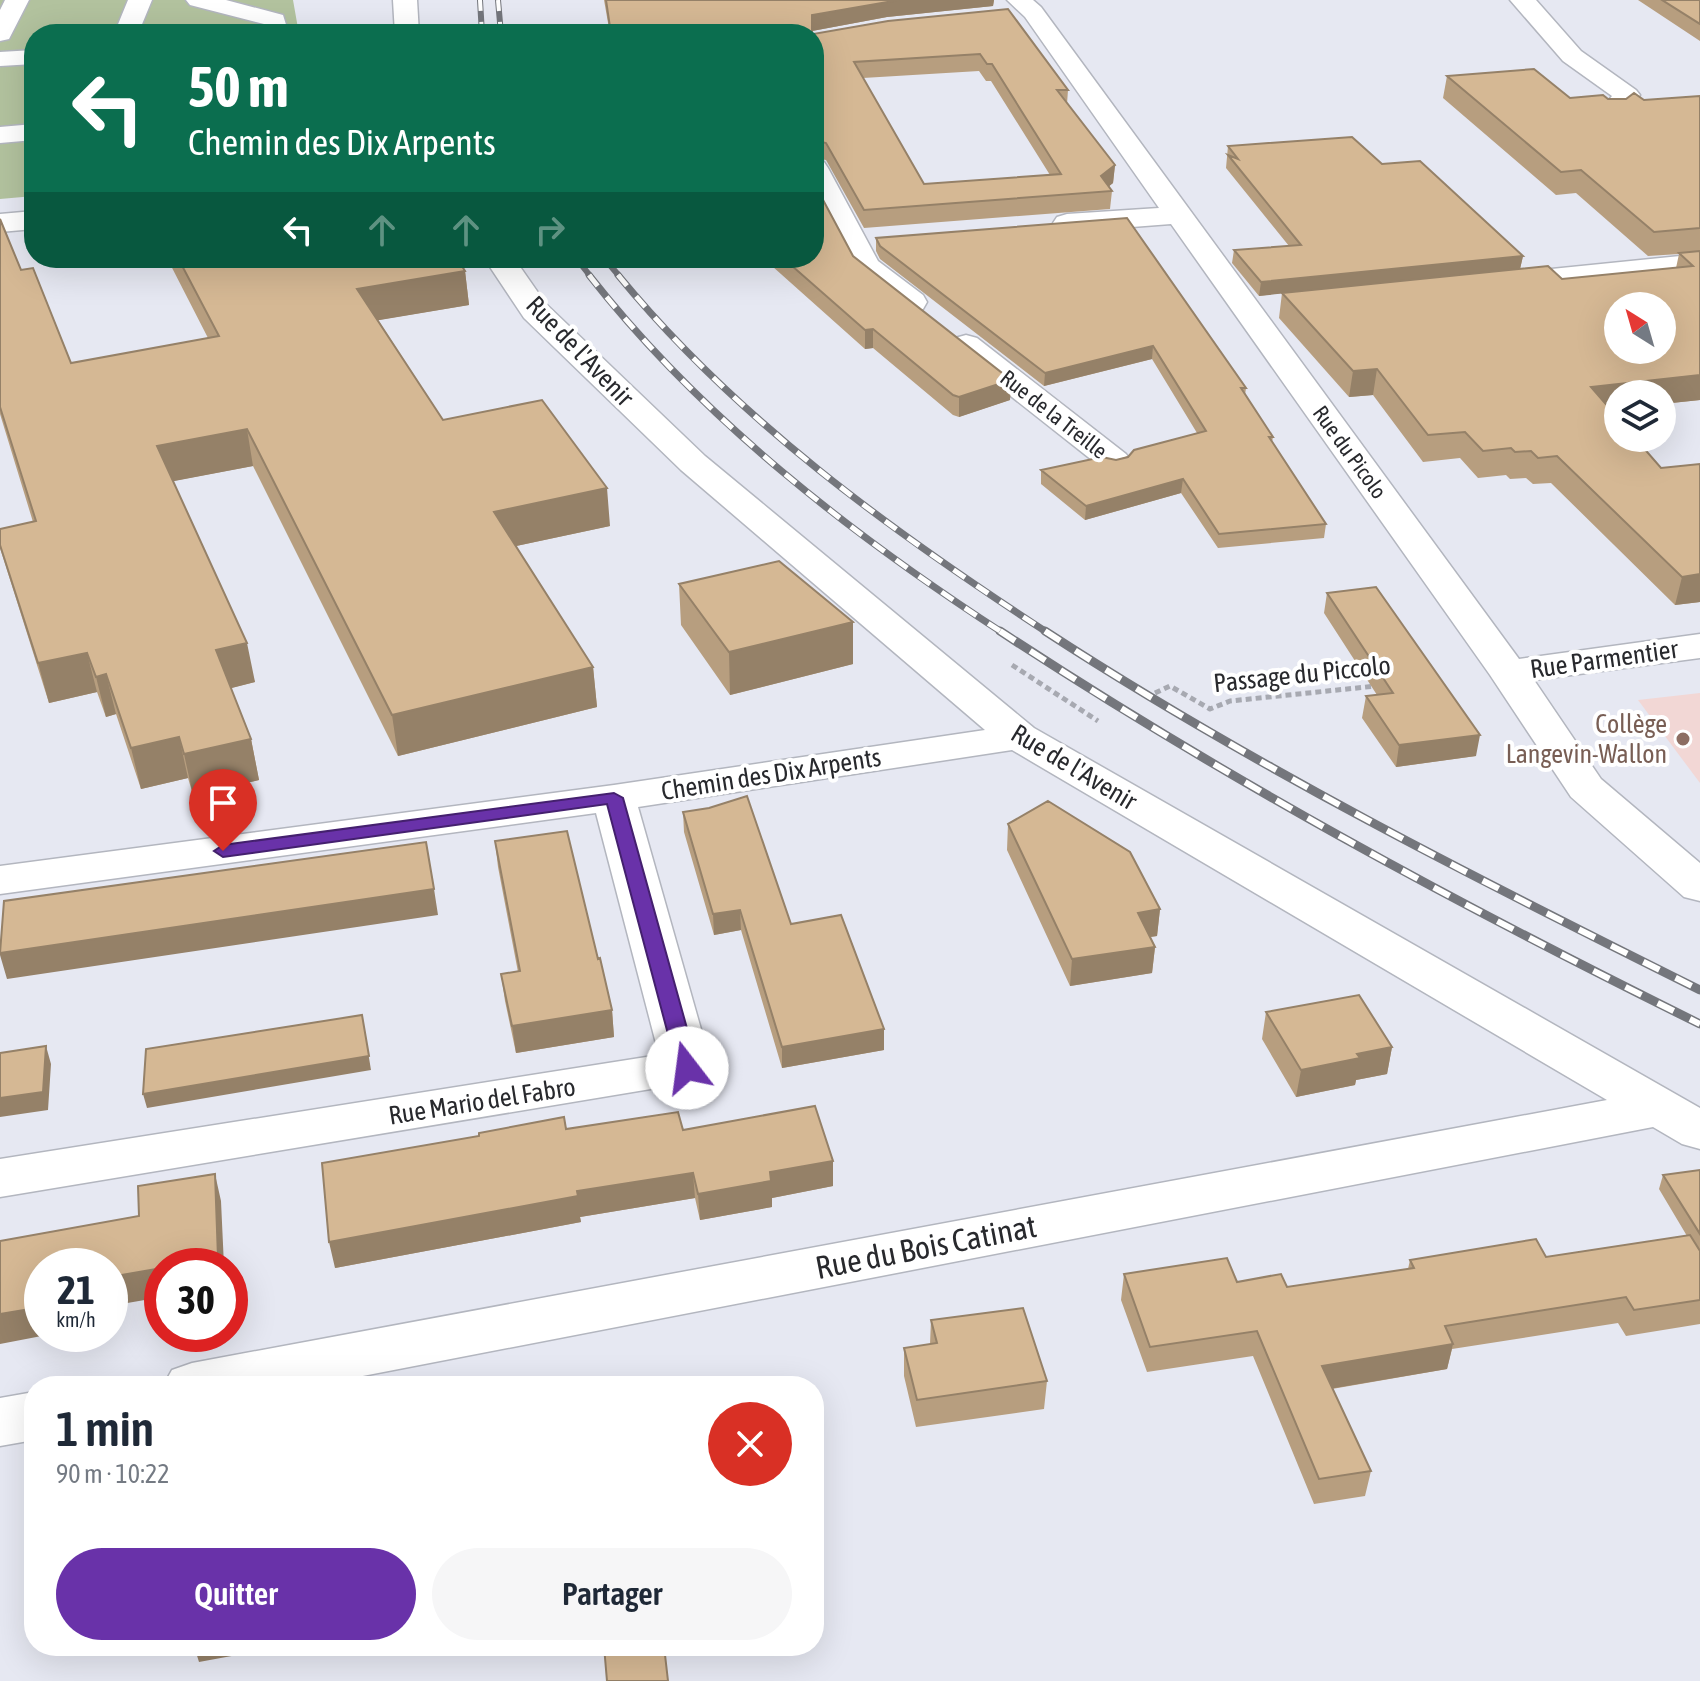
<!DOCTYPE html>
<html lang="fr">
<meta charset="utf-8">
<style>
body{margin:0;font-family:"Asap Condensed",sans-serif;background:#f6f6f7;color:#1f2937;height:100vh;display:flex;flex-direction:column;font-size:30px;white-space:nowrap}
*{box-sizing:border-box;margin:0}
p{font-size:26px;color:#747a83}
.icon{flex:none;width:44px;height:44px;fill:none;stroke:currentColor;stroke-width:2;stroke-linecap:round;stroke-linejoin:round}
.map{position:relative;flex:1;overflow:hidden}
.sheet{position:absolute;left:24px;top:1376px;width:800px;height:280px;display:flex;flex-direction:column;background:#fff;border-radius:32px;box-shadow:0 8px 32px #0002}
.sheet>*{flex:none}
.hud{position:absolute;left:24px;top:24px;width:800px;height:244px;border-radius:32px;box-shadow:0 8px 32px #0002;background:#0b6e4f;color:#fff;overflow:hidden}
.needle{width:52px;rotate:323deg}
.buttons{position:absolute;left:1604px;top:292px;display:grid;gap:16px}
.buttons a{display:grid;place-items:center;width:72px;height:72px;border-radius:50%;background:#fff;box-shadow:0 8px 32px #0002;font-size:40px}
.speed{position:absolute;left:24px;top:1248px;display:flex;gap:16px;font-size:40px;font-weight:700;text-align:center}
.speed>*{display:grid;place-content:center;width:104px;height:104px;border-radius:50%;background:#fff;box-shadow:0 8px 32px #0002;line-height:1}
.speed small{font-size:20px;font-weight:400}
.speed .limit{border:12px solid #d22;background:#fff;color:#111}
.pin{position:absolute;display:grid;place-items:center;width:68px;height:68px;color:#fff;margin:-82px -34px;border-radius:50% 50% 50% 0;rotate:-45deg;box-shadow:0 0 8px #0007}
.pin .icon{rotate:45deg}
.me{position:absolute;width:88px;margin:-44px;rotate:345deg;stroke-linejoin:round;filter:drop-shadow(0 0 6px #0008)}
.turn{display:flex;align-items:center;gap:28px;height:168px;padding:0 32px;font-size:36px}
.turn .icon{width:104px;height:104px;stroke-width:2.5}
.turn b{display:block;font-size:56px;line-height:68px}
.lanes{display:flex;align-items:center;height:76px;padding:0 32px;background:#0003;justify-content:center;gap:40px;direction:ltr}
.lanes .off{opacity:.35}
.round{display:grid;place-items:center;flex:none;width:84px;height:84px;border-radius:42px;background:#f6f6f7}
.overview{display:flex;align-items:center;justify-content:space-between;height:136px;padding:0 32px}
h1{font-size:48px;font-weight:600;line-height:60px}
.action{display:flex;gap:16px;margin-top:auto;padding:16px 32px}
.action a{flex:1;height:92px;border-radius:48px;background:#6932a9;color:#fff;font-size:32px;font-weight:600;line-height:92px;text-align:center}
.action a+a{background:#f6f6f7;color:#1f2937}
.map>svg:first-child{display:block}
.education{fill:#f2d7d5}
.green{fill:#b2c29e}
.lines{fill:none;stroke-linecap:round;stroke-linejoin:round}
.minor-casing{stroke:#b3b6bf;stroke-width:3}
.path{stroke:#a7a9b1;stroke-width:5;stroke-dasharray:6 4;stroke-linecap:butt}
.minor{fill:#fff;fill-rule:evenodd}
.rail-far2-casing{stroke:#74767c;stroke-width:6}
.rail-far1-casing{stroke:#74767c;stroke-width:7}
.rail-casing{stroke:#74767c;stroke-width:9}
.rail-far2{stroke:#fff;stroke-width:4;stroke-dasharray:11;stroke-linecap:butt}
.rail-far1{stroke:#fff;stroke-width:5;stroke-dasharray:14;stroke-linecap:butt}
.rail{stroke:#fff;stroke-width:6;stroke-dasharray:18;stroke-linecap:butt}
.wall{fill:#b79e7f;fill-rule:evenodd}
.shaded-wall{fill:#958168}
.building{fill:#d5b894;stroke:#958168;stroke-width:2;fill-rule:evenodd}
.route{fill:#6932a9;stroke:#44206e;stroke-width:2}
.education-dot{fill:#8d6e63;stroke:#fff;stroke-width:3}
.labels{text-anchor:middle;stroke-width:8;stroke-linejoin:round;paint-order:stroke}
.far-street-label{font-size:22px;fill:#28292d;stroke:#fff}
.street-label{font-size:26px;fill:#28292d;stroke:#fff}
.education-label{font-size:26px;fill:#785e54;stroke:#fff;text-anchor:end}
.near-street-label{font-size:32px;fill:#28292d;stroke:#fff}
</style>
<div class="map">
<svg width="1700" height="1681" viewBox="0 0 1700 1681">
<rect width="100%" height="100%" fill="#e6e8f2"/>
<!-- education -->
<path class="education" d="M1700,693v90l-62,-83z"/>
<!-- green -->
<path class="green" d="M0,0h293l6,34h-265v162l-34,3z"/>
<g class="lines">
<defs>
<path id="minor" d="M5,0h24l-20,39 -9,2v-31z
M128,0h24l-14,34h-24z
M186,0h40l57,15 6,19h-24l-1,-10 -74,-19z
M393,0h24l2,34h-24z
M1007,0h26l8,7 478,652 181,-25v24l-166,22 67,99 99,84v38l-16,-4 -113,-100 -81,-122 -319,-451 -104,8 -10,-3 -4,-6 4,-6 10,-3 92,-6 -134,-191z
M1510,0h26l45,51 55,39 4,5 -19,23h-18l-4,-6 13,-16 -49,-35z
M34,50v14l-34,2v-14z
M34,124v16l-34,3v-16z
M814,160l10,2 4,6 50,93 45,34 4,7 -4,7 -11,2 -11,-2 -46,-37 -41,-77z
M34,211v18l-34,3v-18z
M1700,254v18l-199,20 -11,-3 -4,-6 4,-6 11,-3z
M484,258h30l32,46 159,152 329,272 666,380v41l-18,-5 -29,-17 -1342,259h-148l9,-16 20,-7 1415,-263 -595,-350 -374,57 74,261 -7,12 -705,117v-38l659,-104 -63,-242 -596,81v-28l614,-81 371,-55 -304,-260 -157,-152z
M966,335l11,3 149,116 5,7 -5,7 -12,3 -12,-3 -147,-116 -5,-7 5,-7z
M34,1392v48l-34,6v-48z"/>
</defs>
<!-- minor casing -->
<use href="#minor" class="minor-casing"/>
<!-- path -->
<path class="path" d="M1012,665l86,56
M1155,693l15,-7 40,23 20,-8 146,-15"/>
<!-- minor -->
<use href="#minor" class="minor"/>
<defs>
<path id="rail-far2" d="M480,0l2,34
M498,0l3,34
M576,258l15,19
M604,258l16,19"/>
<path id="rail-far1" d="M589,275c112,143 263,260 414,358
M618,275c119,145 275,257 430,358"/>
<path id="rail" d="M1000,631c225,148 459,274 700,393
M1045,631c209,136 432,248 655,359"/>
</defs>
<!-- rail-far2 casing -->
<use href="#rail-far2" class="rail-far2-casing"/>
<!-- rail-far1 casing -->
<use href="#rail-far1" class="rail-far1-casing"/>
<!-- rail casing -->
<use href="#rail" class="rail-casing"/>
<!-- rail-far2 -->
<use href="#rail-far2" class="rail-far2"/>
<!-- rail-far1 -->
<use href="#rail-far1" class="rail-far1"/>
<!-- rail -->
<use href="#rail" class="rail"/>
</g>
<!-- wall -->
<path class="wall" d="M604,0h390l-1,6 -106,11 -75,14v3h-202z
M1638,0h62v41z
M1008,9l60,81 -1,14 48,61 -2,18 -4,3 3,5 -2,18 -246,19 -38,-68 -12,-2v-124zM979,71l7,10h5l59,94 -126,9 -61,-106z
M1447,76l123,22 74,2 56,-4v304l-38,4 -44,-10v16h-7l89,192 -25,3 -124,-122 -18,1 -7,-6 -16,1 -4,-4 -28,3 -18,-20 -37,4 -50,-67 -24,2 -70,-79 3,-25 -23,3 -27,-33 2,-13 55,-4 -63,-78 2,-22 154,18 141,92 -3,13 42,10 114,-11 3,-14 -31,2 -72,-63 -20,2 -113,-97z
M1127,218l119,170 -1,7 28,42 -1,5 54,82 -2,14 -106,10 -37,-55 -96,27 -44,-36v-14l75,-10 81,-27 -45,-74 -108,27 -164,-127 -4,-8v-13z
M0,219l21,51 50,93 137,-25 -41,-80h290l8,13 4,34 -91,15 65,100 167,106 -94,20 77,121 4,40 -199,49 -145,-290 -80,15 82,201 -24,6 20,51 8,41 -66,15 -5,-17 -47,11 -25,-75 -10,3 -9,-25 -48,11 -49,-155v-3l33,-23 -33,-108z
M853,256l158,124 -1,20 -51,17 -6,-2 -80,-67 -8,1 -102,-91h51z
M679,584l174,80 -123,31 -49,-70z
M1327,593l149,163 -80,11 -34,-49 4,-22 11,-1 -53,-82z
M683,812l108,112 93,105v21l-102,18 -41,-138 -27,5 -30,-103z
M1008,824l152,85 -3,27 -7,1 5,10 -3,26 -82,13 -63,-136z
M495,841l103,118 14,51 2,27 -98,16 -11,-52 -4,-27 17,-2 -20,-105z
M1266,1012l126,35 -5,27 -31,6 -1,5 -59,12 -34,-58z
M566,1129l117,1 150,31v25l-61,12v9l-72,13 -5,-22 -115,19 1,5 -246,46 144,-132z
M1700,1170v154l-74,12 -8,-13 -166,26 -5,20 -115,20 39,82 -6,25 -51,8 -61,-148 -106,16 -26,-72 3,-26 163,13 121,-18 2,-9 136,-3 141,-21 -28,-47 4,-14z
M931,1320l116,61 -3,28 -128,18 -12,-51v-28l26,-4z
M814,1440l8,36v27l-8,2z"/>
<!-- shaded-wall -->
<path class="shaded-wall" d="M899,0h95l-1,6 -106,11 -75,14v-16z
M1115,165l-2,18 -11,9 -1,-16z
M1523,256l-3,13 -261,27 2,-14z
M465,271l4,34 -107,18 -5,-34z
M873,329v19l-8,1v-19z
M1153,346l-1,13 -108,27 1,-13z
M1377,369l-4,26 -24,2 4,-26z
M1700,375v25l-38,4v-10h-44v16l-33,3 6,-26z
M1011,380l-1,20 -51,17v-20z
M247,429l6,37 -89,17 -7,-37z
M1183,479l-2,14 -96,27 1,-14z
M607,488l3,38 -112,24 -4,-38z
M1700,574v28l-25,3 7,-28z
M853,622v42l-123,31 -1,-43z
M247,643l8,39 -31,8 -8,-40z
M87,653l10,39 -48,11 -11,-40z
M593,667l4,40 -199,49 -6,-41z
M106,674l10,40 -10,3 -10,-40z
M1480,735l-4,21 -80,11 3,-22z
M179,737l9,41 -47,11 -10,-41z
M251,739l8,41 -66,15 -9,-41z
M434,889l4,26 -431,64 -7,-24v-2z
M1160,909l-3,27 -22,3 3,-26z
M740,910l1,20 -27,5 -1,-21z
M1155,947l-3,26 -82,13 2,-27z
M612,1010l2,27 -98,16 -4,-27z
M362,1015l9,55 -224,38 -4,-14z
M884,1029v21l-102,18v-21z
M46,1046l5,18 -3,46 -48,7v-19z
M1392,1047l-5,27 -31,6 -1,5 -59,12 5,-27 56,-16z
M833,1161v25l-61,12v9l-72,13 -2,-26 72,-22z
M693,1173l2,25 -115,19 1,5 -246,46 -6,-26 248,-51z
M215,1174l6,27 3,65h-50z
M162,1268v29l-52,9v-29z
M42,1307v27h10l-52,10v-30z
M1453,1344l-6,25 -130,22 5,-25z
M194,1646h91l-86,16z"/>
<!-- building -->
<path class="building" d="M606,0h293l-87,15v19h-201z
M1662,0h38v24z
M1008,9l60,81h-11l58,75 -14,11 11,15 -248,19 -38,-67 -12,-3 -1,-106 75,-13zM980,54l7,10h5l69,110 -137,10 -70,-122z
M1534,69l36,29 33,-3 5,4h18l8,-6 10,7 56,-4v132l-46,4 -73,-62 -20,2 -114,-96z
M1352,137l30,27 38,-3 103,95 -262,26 -27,-32 67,-5 -73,-90 10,4 -10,-13z
M814,183l39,73 158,124 -52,17 -6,-2 -80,-66 -8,1 -82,-72h31z
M1127,218l119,170h-5l32,49h-4l57,87 -107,10 -36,-55 -97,27 -45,-36 61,-13 14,3 12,-3 6,-7 72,-19 -53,-85 -108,27 -165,-127 -4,-8z
M0,219l21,51 12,-2 38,95 148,-27 -41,-78h279l8,13 -108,18 86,131 99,-20 65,88 -113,24 99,155 -201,48 -145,-286 -90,17 90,197 -31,7 35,89 -67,15 -5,-17 -48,11 -25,-74 -10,3 -9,-24 -49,10 -38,-118v-16l36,-8 -36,-114z
M1700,251v124l-109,12 27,31v20h17l26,30 39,-4v110l-18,3 -125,-121 -19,2 -7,-7 -16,1 -4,-4 -28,3 -18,-19 -37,3 -51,-66 -24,2 -71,-78 266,-27 14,13 131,-13 -14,-13zM1618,306h44v44h-44z
M779,561l74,61 -124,30 -50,-68z
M1376,587l104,148 -81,10 -33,-49 27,-3 -66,-100z
M747,796l44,128 50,-9 43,114 -102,18 -42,-137 -27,4 -30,-102 26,-4z
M1048,801l82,51 30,57 -22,4 17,34 -83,12 -64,-135z
M567,831l31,128 2,-1 12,52 -100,16 -11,-52 19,-3 -25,-130z
M426,842l8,47 -434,64 4,-52z
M1359,995l33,52 -35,7 3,4 -59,12 -35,-58z
M362,1015l7,41 -226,38 3,-45z
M46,1046l-3,46 -43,6v-45z
M815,1106l18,55 -63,11 1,9 -73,13 -5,-21 -116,18 1,5 -249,46 -7,-79 157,-27v-3l85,-16 2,12 112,-17 5,18z
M1700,1170v64l-37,-59z
M215,1174l3,84 -44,8h-12v2l-52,9v-11h-68v41l-42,7v-73l139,-25 -1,-30z
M1690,1235l10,16v49l-66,10 -8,-13 -181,29 8,18 -131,22 49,105 -52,8 -62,-148 -107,16 -26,-73 103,-16 10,24 44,-8 6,13 127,-19 -4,-8 126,-21 10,18z
M1023,1308l24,73 -130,19 -13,-52 33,-5 -6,-23z
M684,1382l1,4h-23z
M814,1440l8,36 -8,1z
M604,1646h60l4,35h-61z"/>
<!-- route -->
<path class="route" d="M614,793l9,5 75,270 -3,5h-15l-3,-5 -70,-264 -384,53 -9,-6 9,-6z"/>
<!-- markers -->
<circle class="education-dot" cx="1683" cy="739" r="8"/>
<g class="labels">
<!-- far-street labels -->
<g class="far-street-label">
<text transform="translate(1054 414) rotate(38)" y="8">Rue de la Treille</text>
<text transform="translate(1350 452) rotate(54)" y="8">Rue du Picolo</text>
</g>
<!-- street labels -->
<g class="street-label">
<text transform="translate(580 351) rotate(46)" y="9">Rue de l'Avenir</text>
<text transform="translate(1604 659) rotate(-8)" y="9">Rue Parmentier</text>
<text transform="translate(1302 674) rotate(-6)" y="9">Passage du Piccolo</text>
<text transform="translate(1074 767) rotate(31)" y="9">Rue de l'Avenir</text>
<text transform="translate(771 774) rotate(-9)" y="9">Chemin des Dix Arpents</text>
<text transform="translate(482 1101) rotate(-9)" y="9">Rue Mario del Fabro</text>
</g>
<!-- education labels -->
<g class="education-label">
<text x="1667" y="733">Collège<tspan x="1667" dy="30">Langevin-Wallon</tspan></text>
</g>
<!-- near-street labels -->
<g class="near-street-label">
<text transform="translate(926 1247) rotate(-11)" y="11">Rue du Bois Catinat</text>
</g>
</g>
</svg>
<div class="buttons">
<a><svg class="needle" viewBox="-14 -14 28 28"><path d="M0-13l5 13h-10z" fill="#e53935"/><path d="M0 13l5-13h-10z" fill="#747a83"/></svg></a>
<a><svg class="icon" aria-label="layers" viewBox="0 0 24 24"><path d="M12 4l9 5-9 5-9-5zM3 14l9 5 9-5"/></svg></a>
</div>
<div class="speed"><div>21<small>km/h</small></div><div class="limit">30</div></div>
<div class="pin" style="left:223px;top:851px;background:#d93025"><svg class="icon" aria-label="arrive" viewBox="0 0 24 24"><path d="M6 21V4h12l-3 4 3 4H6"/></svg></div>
<svg class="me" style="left:687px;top:1068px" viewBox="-20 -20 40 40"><circle r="19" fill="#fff"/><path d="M0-13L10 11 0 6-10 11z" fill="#6932a9"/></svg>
<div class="hud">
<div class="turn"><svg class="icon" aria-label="left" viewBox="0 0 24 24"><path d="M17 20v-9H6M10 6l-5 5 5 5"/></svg><div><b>50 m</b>Chemin des Dix Arpents</div></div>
<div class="lanes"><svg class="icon" aria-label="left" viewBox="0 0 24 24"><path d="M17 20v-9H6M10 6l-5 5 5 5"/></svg><svg class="icon off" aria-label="ahead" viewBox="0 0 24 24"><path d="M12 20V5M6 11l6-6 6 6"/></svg><svg class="icon off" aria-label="ahead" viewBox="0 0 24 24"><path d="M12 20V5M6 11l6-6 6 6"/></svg><svg class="icon off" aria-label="right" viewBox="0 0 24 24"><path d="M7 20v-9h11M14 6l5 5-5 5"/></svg></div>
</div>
<section class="sheet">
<div class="overview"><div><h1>1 min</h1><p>90 m · 10:22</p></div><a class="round" style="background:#d93025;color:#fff"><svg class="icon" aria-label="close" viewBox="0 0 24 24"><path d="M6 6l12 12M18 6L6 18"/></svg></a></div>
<div class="action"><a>Quitter</a><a>Partager</a></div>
</section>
</div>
